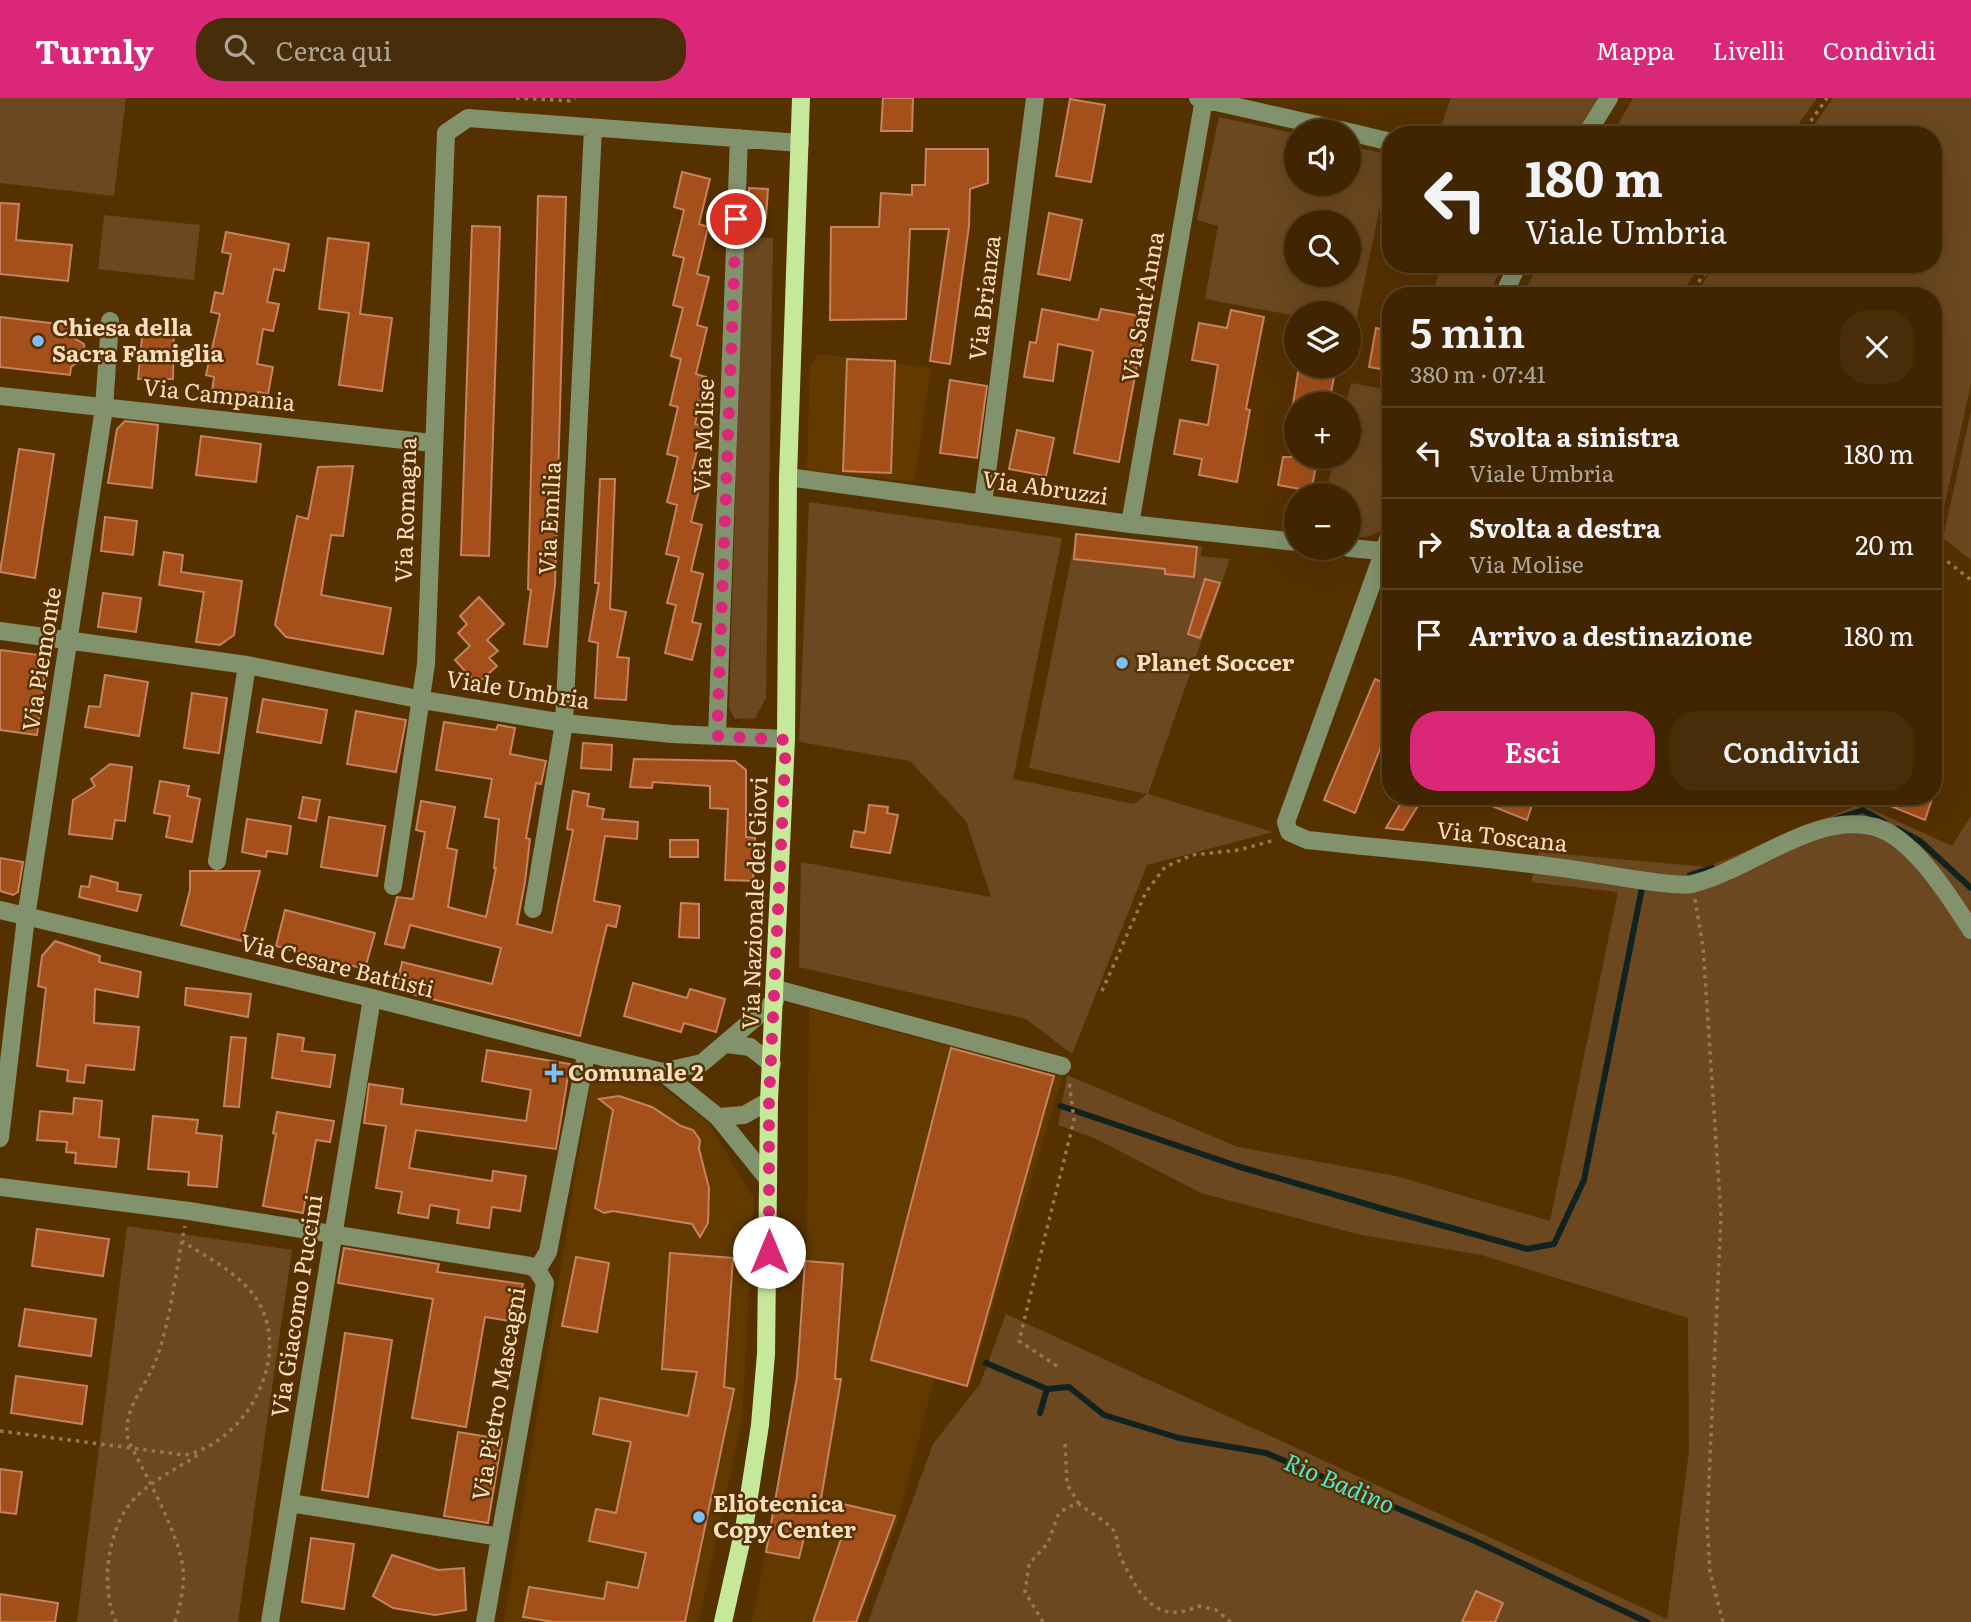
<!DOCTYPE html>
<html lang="it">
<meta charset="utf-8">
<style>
body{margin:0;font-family:Literata,serif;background:#472d0a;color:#f1f3f6;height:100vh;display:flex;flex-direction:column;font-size:26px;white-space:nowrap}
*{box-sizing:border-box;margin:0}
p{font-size:23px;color:#aea599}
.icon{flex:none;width:38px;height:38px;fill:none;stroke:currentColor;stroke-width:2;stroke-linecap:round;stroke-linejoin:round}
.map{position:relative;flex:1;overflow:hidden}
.panel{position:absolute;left:1382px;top:189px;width:560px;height:518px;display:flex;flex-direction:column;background:#402500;border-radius:28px;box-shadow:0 7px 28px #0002,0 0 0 2px #594222}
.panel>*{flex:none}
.banner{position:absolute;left:1382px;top:28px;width:560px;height:147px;border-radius:28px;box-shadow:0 7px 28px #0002,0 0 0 2px #594222;background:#402500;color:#f1f3f6;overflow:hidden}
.controls{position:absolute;left:1284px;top:21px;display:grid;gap:14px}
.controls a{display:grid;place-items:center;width:77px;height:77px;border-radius:50%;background:#402500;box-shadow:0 7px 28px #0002,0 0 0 2px #594222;font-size:35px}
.pin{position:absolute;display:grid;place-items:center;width:60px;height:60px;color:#fff;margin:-30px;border:4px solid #fff;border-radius:50%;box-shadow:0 2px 7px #0007}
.me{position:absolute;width:77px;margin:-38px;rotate:0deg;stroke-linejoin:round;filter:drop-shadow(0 0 5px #0008)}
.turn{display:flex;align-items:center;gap:24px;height:147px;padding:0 28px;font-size:32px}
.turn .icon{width:91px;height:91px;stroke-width:2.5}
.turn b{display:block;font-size:49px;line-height:60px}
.round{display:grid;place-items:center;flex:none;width:74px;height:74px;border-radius:28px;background:#472d0a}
.overview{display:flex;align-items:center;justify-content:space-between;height:119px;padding:0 28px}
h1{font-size:42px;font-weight:600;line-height:52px}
.primary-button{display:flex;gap:14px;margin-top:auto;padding:14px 28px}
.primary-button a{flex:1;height:80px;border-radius:28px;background:#db2777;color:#fff;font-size:28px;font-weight:600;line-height:80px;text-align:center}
.primary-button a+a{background:#472d0a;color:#f1f3f6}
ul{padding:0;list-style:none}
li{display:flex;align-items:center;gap:21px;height:91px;padding:0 28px;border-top:2px solid #594222}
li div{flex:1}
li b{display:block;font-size:26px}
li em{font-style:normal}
header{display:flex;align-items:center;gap:42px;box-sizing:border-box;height:98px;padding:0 35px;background:#db2777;color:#fff}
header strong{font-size:33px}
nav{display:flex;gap:38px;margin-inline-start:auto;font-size:24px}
.search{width:490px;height:63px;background:#472d0a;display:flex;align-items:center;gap:18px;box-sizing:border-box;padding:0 24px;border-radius:28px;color:#aea599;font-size:26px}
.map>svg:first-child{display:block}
.built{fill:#623a00}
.green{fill:#6b481f;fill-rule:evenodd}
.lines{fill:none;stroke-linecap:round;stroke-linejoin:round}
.stream{stroke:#102321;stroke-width:6}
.building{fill:#a54f1a;stroke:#c68360;stroke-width:2}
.path{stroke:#98784f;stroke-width:3.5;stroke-dasharray:3.5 5;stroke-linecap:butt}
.minor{stroke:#81926c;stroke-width:18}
.major{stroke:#c6e999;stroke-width:18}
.route{stroke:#db2777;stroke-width:12;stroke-dasharray:0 21.6}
.poi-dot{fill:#7dbef9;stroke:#553100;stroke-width:2.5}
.labels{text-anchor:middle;stroke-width:5;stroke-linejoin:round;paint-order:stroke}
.street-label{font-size:23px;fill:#f9dec1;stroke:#553100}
.poi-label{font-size:23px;font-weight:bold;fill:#f9dec1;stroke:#553100;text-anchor:start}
.water-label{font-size:24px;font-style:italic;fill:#4ce6da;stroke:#553100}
</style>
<header>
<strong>Turnly</strong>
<div class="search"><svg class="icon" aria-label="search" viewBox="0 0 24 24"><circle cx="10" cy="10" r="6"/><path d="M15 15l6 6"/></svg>Cerca qui</div>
<nav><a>Mappa</a><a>Livelli</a><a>Condividi</a></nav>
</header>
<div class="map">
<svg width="1971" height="1524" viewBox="0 0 1971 1524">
<rect width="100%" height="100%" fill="#553100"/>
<!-- built -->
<path class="built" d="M819,256l112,14 -17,114 -107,-12 3,-105z
M809,910l253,69 -93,311 -35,-9 -35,139 -40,104h-107l26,-133 21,-140 8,-98z
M592,975l68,13 48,36 46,77 -12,221 -43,202h-195z"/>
<!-- green -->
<path class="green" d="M0,0h126l-12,98 -114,-13z
M1451,0h153l-22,37h-144z
M1633,0h184l-26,37h-179z
M1833,0h138v285l-33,152 -4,-2v-237h-240l22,-32h218v-129h-127z
M1219,19l78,17v50h52v-38l42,9 -36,171 -6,-1v-12l-52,3 -92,-17 13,-73 -21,-6zM1297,124h52v53h-52z
M104,117l96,10 -6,55 -96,-11z
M743,139l30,1 -7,460 -11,20 -20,1 -6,-11z
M1441,166h62l-15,32h-56z
M1539,166h162l-22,32h-157z
M1351,285l40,7v127c-8,18 -24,22 -42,20v-42h-23l8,-38h15v-53h-3z
M1971,313v149l-28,-22z
M809,404l253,36 -49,241 121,25 13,-10 -118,-26 47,-234 126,13 -1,9 29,3 -82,235 125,38 -126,33 -75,189 -46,-35 -227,-52 2,-105 190,35 -25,-76 -56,-60 -111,-19z
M1860,706l92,42 19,-30v806h-1103l65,-178 47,-60 26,-70 661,305 22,-168 -1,-133 -207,-63 -120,-20 -160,-42 -107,-55 -36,-13 9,-50 171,72 158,29 154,45 68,-329 -87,-10 8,-30 168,15z
M127,1128l165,24 -54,372h-161z"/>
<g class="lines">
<!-- stream -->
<path class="stream" d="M1836,721l27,-9 21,12
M1897,731l23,12 51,47
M1690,777l22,-7
M1061,1008l176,60 153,45 137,38 27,-5 30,-64 58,-292
M986,1265l61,26
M1040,1315l7,-24 22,-2 35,28 75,23 87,15 209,88 172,81"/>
</g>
<!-- building -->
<path class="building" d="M883,0h30l-1,33h-31z
M1070,1l35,6 -14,77 -35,-6z
M926,51h62v34l-18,6 -1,37 -19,138 -20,-3 19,-132h-39l-4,90 -76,1 1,-93h48l2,-34 31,2v-10h13z
M682,74l28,7 -11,45 9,3 -11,47 12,3 -12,48 10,3 -11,46 10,3 -11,47 8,2 -11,45 11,3 -12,48 11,3 -11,46 12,3 -11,48 9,2 -9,36 -27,-7 11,-48 -9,-2 12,-46 -13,-3 11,-49 -10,-3 11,-45 -11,-3 11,-47 -8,-2 11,-46 -10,-3 12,-48 -10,-3 11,-47 -11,-3 11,-45 -10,-3z
M749,90l19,1 -2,29 -19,-1z
M538,98l28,1 -11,388 -8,62 -23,-3 7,-54 -3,-1z
M0,105l19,1 -3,36 56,5 -4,36 -68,-7z
M1049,115l33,7 -12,60 -32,-6z
M472,128l28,1 -11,329 -28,-1z
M226,134l63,12 -5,27 -10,-2 -7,33 12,2 -6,27 -10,-2 -6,35 16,3 -5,27 -10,-2 -2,8 -44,-8 2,-15 -8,-2 14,-61 -9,-2 4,-20 8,2 8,-40 -9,-2z
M328,140l41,5 -9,71 32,4 -10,73 -43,-6 10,-72 -30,-4z
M1042,211l56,11 3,-11 45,8 -27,145 -45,-9 19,-102 -35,-7 -5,37 -29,-4 6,-35 6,1z
M1231,212l33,7 -18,92 4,1 -13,72 -38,-7 3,-16 -28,-5 6,-34 28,5 10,-60 -26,-5 7,-37 28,5z
M0,219l75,9 -1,12 10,6 1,12 -14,11 -1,8 -70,-8z
M143,229l31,3 -1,49h-35z
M1376,230l15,3v40l-22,-4z
M847,261l48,2 -4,112 -48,-2z
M1299,268h37l-7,38h-36z
M950,282l37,6 -10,72 -37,-5z
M125,323l33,4 -6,63 -44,-5 9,-54z
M1017,332l37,8 -8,38 -37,-7z
M201,338l60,8 -5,38 -60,-7z
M19,351l35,5 -19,124 -35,-6z
M1283,359h35l-7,34 -33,-6z
M353,368l-10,70 -12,-1 -10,60 70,13 -8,46 -97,-17 -11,-12 22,-109 11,3 10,-52z
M600,381h15l-5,130 16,3 -9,45 12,1 -3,42 -31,-2 3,-55 -9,-2 10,-58h-4z
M105,419l32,4 -4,34 -32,-4z
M1076,436l121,13 -3,30 -29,-3v-5l-91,-10z
M164,454l19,3 -2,17 61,9 -8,54 -14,10 -24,-3 8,-50 -45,-7z
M1205,481l15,4 -20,55 -12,-4z
M103,495l38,5 -5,34 -38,-5z
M479,499l25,27 -17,16 11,11 -9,7 8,8 -20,18 -22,-24 15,-14 -12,-13 9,-9 -7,-8z
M0,552l47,6 -10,79 -37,-5z
M105,577l43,7 -9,54 -54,-9 4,-21 11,1z
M1375,581l16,7v62l-9,-4 -27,69 -31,-13z
M192,595l35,5 -8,55 -35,-5z
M263,601l64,11 -6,33 -64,-11z
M356,613l50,9 -10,52 -49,-8z
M444,624l52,8 2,-5 17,3 -5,26 36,7 -5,23 -5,-1 -10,55 4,1 -5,43 -8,42 35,9 21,-103 -6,-1 6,-38 16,3 -2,12 17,3 -2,10 36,3 -1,17 -32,-3 -11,65 26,5 -4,21 -9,-2 -27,111 -184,-46 6,-28 90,22 9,-36 -91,-23 -6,23 -19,-4 12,-47 16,2 12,-67 -9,-2 5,-29 34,6 -8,41 10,2 -9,57 38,10 10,-49h-2l5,-49 -14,-2 7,-38 -56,-9z
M583,645l29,2 -1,25 -30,-2z
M634,661l101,2 11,9v67l9,1 -2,43 -28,-1 3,-71 -18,-1v-22l-57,-4 -1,6 -22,-1z
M110,666l22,3 -7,54 -10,-1 -3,19 -43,-5 4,-34 22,-14 -4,-7z
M160,683l29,5 -2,10 13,3 -8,43 -26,-5 4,-21 -16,-3z
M1405,698h19l-21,34 -17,-2z
M1467,698h68l-8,24z
M1866,698h67l-8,24z
M303,699l17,3 -4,21 -17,-3z
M869,707l19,2 -1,6 11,2 -8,38 -39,-6 3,-16 11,2z
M329,719l56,9 -8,50 -56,-9z
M247,721l44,7 -4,28 -20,-3 -1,6 -24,-5z
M670,742h28v17h-28z
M0,760l23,4 -5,30 -5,3 -13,-4z
M190,773h70l-18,70 -61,-16 9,-35z
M91,778l27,7 -1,8 24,4 -4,16 -58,-14 2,-11 8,1z
M681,805l18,1v34l-20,-1z
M285,812l90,23 -10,36 -89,-23z
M55,843l45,15 -1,6 42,10 -3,25 -43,-8 -1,34 45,4 -5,43 -48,-5 -2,18 -17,-2 1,-11 -31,-4 9,-78 -8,-2 4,-30z
M633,885l54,15 3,-9 35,10 -9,33 -32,-9 -3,9 -57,-16z
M186,890l65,6 -3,23 -63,-12z
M278,936l26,4 -2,13 33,4 -5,32 -58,-9z
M231,939l15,1 -7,69 -15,-1z
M951,950l103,28 -87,310 -96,-26z
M487,952l83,14 -14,85 -140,-19 -7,38 83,13 1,-10 33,5 -6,35 -28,-4 -3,21 -32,-5 2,-13 -29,-5 -2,13 -30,-5 4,-21 -26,-4 10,-62 -22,-3 5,-39 34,5 -2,15 125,17 5,-31 -49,-9z
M619,998l33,11 29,19 12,4 7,10 -1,9 10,39 -1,35 -8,14 -8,-13 -79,-13 -9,2 -9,-5 18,-98 -14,-11z
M74,1000l28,3 -3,36 20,2 -3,28 -41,-4 1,-10 -10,-1 1,-10 -30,-2 3,-29 33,3z
M277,1014l57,9 -4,21 -14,-2 -13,73 -40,-7 13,-72 -3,-1z
M153,1018l45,4 -2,13 26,3 -5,51 -29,-2 1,-13 -41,-3z
M37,1131l72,10 -6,37 -71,-10z
M344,1150l95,16 -2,8 86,12 -7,38 -31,-5 -19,110 -54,-9 21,-119 -95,-16z
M670,1155l63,5 -9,129 10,2 -49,233h-131l-31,-5 6,-30 75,12 3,-17 31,6 8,-35 -57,-12 7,-32 20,4 15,-71 -38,-8 7,-36 88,18 9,-44 -35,-3z
M576,1159l33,6 -12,69 -35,-6z
M805,1163l38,3 -8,115h6l-20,120 74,17 -39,106h-43l30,-89 -36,-7 -8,32 -33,-6 31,-175z
M25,1211l71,10 -5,37 -72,-10z
M345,1235l47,7 -24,157 -46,-7z
M16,1278l71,10 -5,38 -71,-11z
M458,1334l44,7 -14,84 -44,-7z
M0,1371l22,3 -6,42 -16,-2z
M311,1440l43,6 -10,65 -42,-7z
M392,1457l46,15 26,-2 2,42 -31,5 -42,-7 -20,-12z
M1476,1493l27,12 -8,19h-33z
M0,1496l58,9 -3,19h-55z"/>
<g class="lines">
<!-- path -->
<path class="path" d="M516,0l56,3 3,-3
M1801,37l26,-37
M1689,198l22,-32
M1934,453l37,29
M1695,801l8,48 18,269 -14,307 3,49 13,50
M1102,893l44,-99 19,-25 27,-12 47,-5 36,-10
M1057,1268l-38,-25 55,-221 -5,-39
M0,1333l185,24c57,-12 102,-87 78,-144 -14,-33 -52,-51 -81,-70
M1065,1346l2,40 12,20
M116,1524c-16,-35 -9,-94 18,-123 18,-19 46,-32 67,-46
M175,1524c5,-17 10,-35 8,-53 -4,-36 -38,-95 -55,-129 -6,-29 15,-50 26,-75 16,-38 22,-97 31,-139
M1043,1524l-18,-30 4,-28 19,-21 10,-28 9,-8 12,-3c10,8 28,17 35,27 4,8 3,14 5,21 2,8 8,18 12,25 15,29 35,45 67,29l18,4 15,12"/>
<!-- minor -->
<path class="minor" d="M1198,0l147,33
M1349,34l42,10
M1586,37l23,-37
M1503,198l15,-32
M0,298l432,47
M788,379l342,47 167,18
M983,406l52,-406
M1130,426l74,-425
M1391,433l-105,291 3,10 18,8c90,10 180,17 269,30 23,3 98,18 116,14 58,-14 122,-73 183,-57 38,10 76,72 96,103
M1349,450l33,3 7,6
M0,533l247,34 176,35 141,23 108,11 114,5
M717,638l22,-598
M217,763l30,-196
M393,788l33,-222 20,-531 22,-15 332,25
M533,811l31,-186 29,-595
M0,812l372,88 290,74 56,45 50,62
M776,891l286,77
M727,946l23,3 22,17
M662,974l40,-9 73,-62
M718,1019l26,-2 25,-14
M0,1040l26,-221 78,-509 6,-87
M0,1089l189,24 341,55 7,4
M537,1172l11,-18 38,-197
M290,1405l210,34
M270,1524l102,-624
M485,1524l60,-339 -8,-13"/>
<!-- major -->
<path class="major" d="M723,1524l21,-93 16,-104 6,-71 3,-253 17,-362 2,-262 13,-379"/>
</g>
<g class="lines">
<!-- route -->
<path class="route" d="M736,121l-19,517 69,4 -17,361v151"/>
</g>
<!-- markers -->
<g class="poi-dot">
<circle cx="38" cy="243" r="7"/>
<circle cx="1122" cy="565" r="7"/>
<path d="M550.5 964.5h7v7h7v7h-7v7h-7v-7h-7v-7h7z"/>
<circle cx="699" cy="1419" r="7"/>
</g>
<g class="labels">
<!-- street labels -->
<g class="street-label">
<text transform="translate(985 200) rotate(-83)" y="8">Via Brianza</text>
<text transform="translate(1143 209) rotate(-80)" y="8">Via Sant'Anna</text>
<text transform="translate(219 297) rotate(6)" y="8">Via Campania</text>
<text transform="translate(704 338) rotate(-88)" y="8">Via Molise</text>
<text transform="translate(1045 390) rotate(8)" y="8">Via Abruzzi</text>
<text transform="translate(406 412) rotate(-88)" y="8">Via Romagna</text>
<text transform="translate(550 420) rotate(-87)" y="8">Via Emilia</text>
<text transform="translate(42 561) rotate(-81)" y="8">Via Piemonte</text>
<text transform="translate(518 592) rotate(9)" y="8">Viale Umbria</text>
<text transform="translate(1502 739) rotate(6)" y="8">Via Toscana</text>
<text transform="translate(755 805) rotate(-88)" y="8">Via Nazionale dei Giovi</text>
<text transform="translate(337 868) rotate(14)" y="8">Via Cesare Battisti</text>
<text transform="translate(297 1208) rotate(-81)" y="8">Via Giacomo Puccini</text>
<text transform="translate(499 1296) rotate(-80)" y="8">Via Pietro Mascagni</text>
</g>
<!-- poi labels -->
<g class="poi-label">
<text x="52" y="238">Chiesa della<tspan x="52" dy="26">Sacra Famiglia</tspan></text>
<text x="1136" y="573">Planet Soccer</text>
<text x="568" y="983">Comunale 2</text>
<text x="713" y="1414">Eliotecnica<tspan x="713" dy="26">Copy Center</tspan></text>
</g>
<!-- water labels -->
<g class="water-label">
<text transform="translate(1339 1386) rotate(23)" y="8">Rio Badino</text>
</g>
</g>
</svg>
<div class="controls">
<a><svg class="icon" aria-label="sound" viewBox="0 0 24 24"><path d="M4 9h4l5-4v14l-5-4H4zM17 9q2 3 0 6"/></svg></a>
<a><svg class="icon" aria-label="search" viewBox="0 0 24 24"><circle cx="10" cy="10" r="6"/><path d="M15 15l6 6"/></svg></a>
<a><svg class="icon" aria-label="layers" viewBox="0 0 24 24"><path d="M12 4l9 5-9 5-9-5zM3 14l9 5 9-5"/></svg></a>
<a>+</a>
<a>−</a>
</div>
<div class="pin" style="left:736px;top:121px;background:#d93025"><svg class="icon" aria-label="arrive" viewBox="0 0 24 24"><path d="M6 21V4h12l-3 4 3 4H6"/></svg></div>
<svg class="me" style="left:769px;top:1154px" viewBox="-20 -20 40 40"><circle r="19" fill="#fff"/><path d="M0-13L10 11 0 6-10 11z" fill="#db2777"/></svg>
<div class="banner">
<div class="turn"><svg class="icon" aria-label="left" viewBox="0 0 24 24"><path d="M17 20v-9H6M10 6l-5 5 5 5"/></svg><div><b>180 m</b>Viale Umbria</div></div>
</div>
<section class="panel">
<div class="overview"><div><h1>5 min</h1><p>380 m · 07:41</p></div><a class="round"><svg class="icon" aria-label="close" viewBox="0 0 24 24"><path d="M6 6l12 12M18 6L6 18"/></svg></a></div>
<ul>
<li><svg class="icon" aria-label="left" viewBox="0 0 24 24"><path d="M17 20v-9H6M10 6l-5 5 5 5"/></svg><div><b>Svolta a sinistra</b><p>Viale Umbria</p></div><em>180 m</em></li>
<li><svg class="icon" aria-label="right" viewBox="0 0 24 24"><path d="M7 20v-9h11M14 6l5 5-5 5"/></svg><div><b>Svolta a destra</b><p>Via Molise</p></div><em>20 m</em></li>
<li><svg class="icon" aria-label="arrive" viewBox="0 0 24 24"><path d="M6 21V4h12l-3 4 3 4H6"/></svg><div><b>Arrivo a destinazione</b></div><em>180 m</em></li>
</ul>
<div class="primary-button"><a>Esci</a><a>Condividi</a></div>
</section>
</div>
